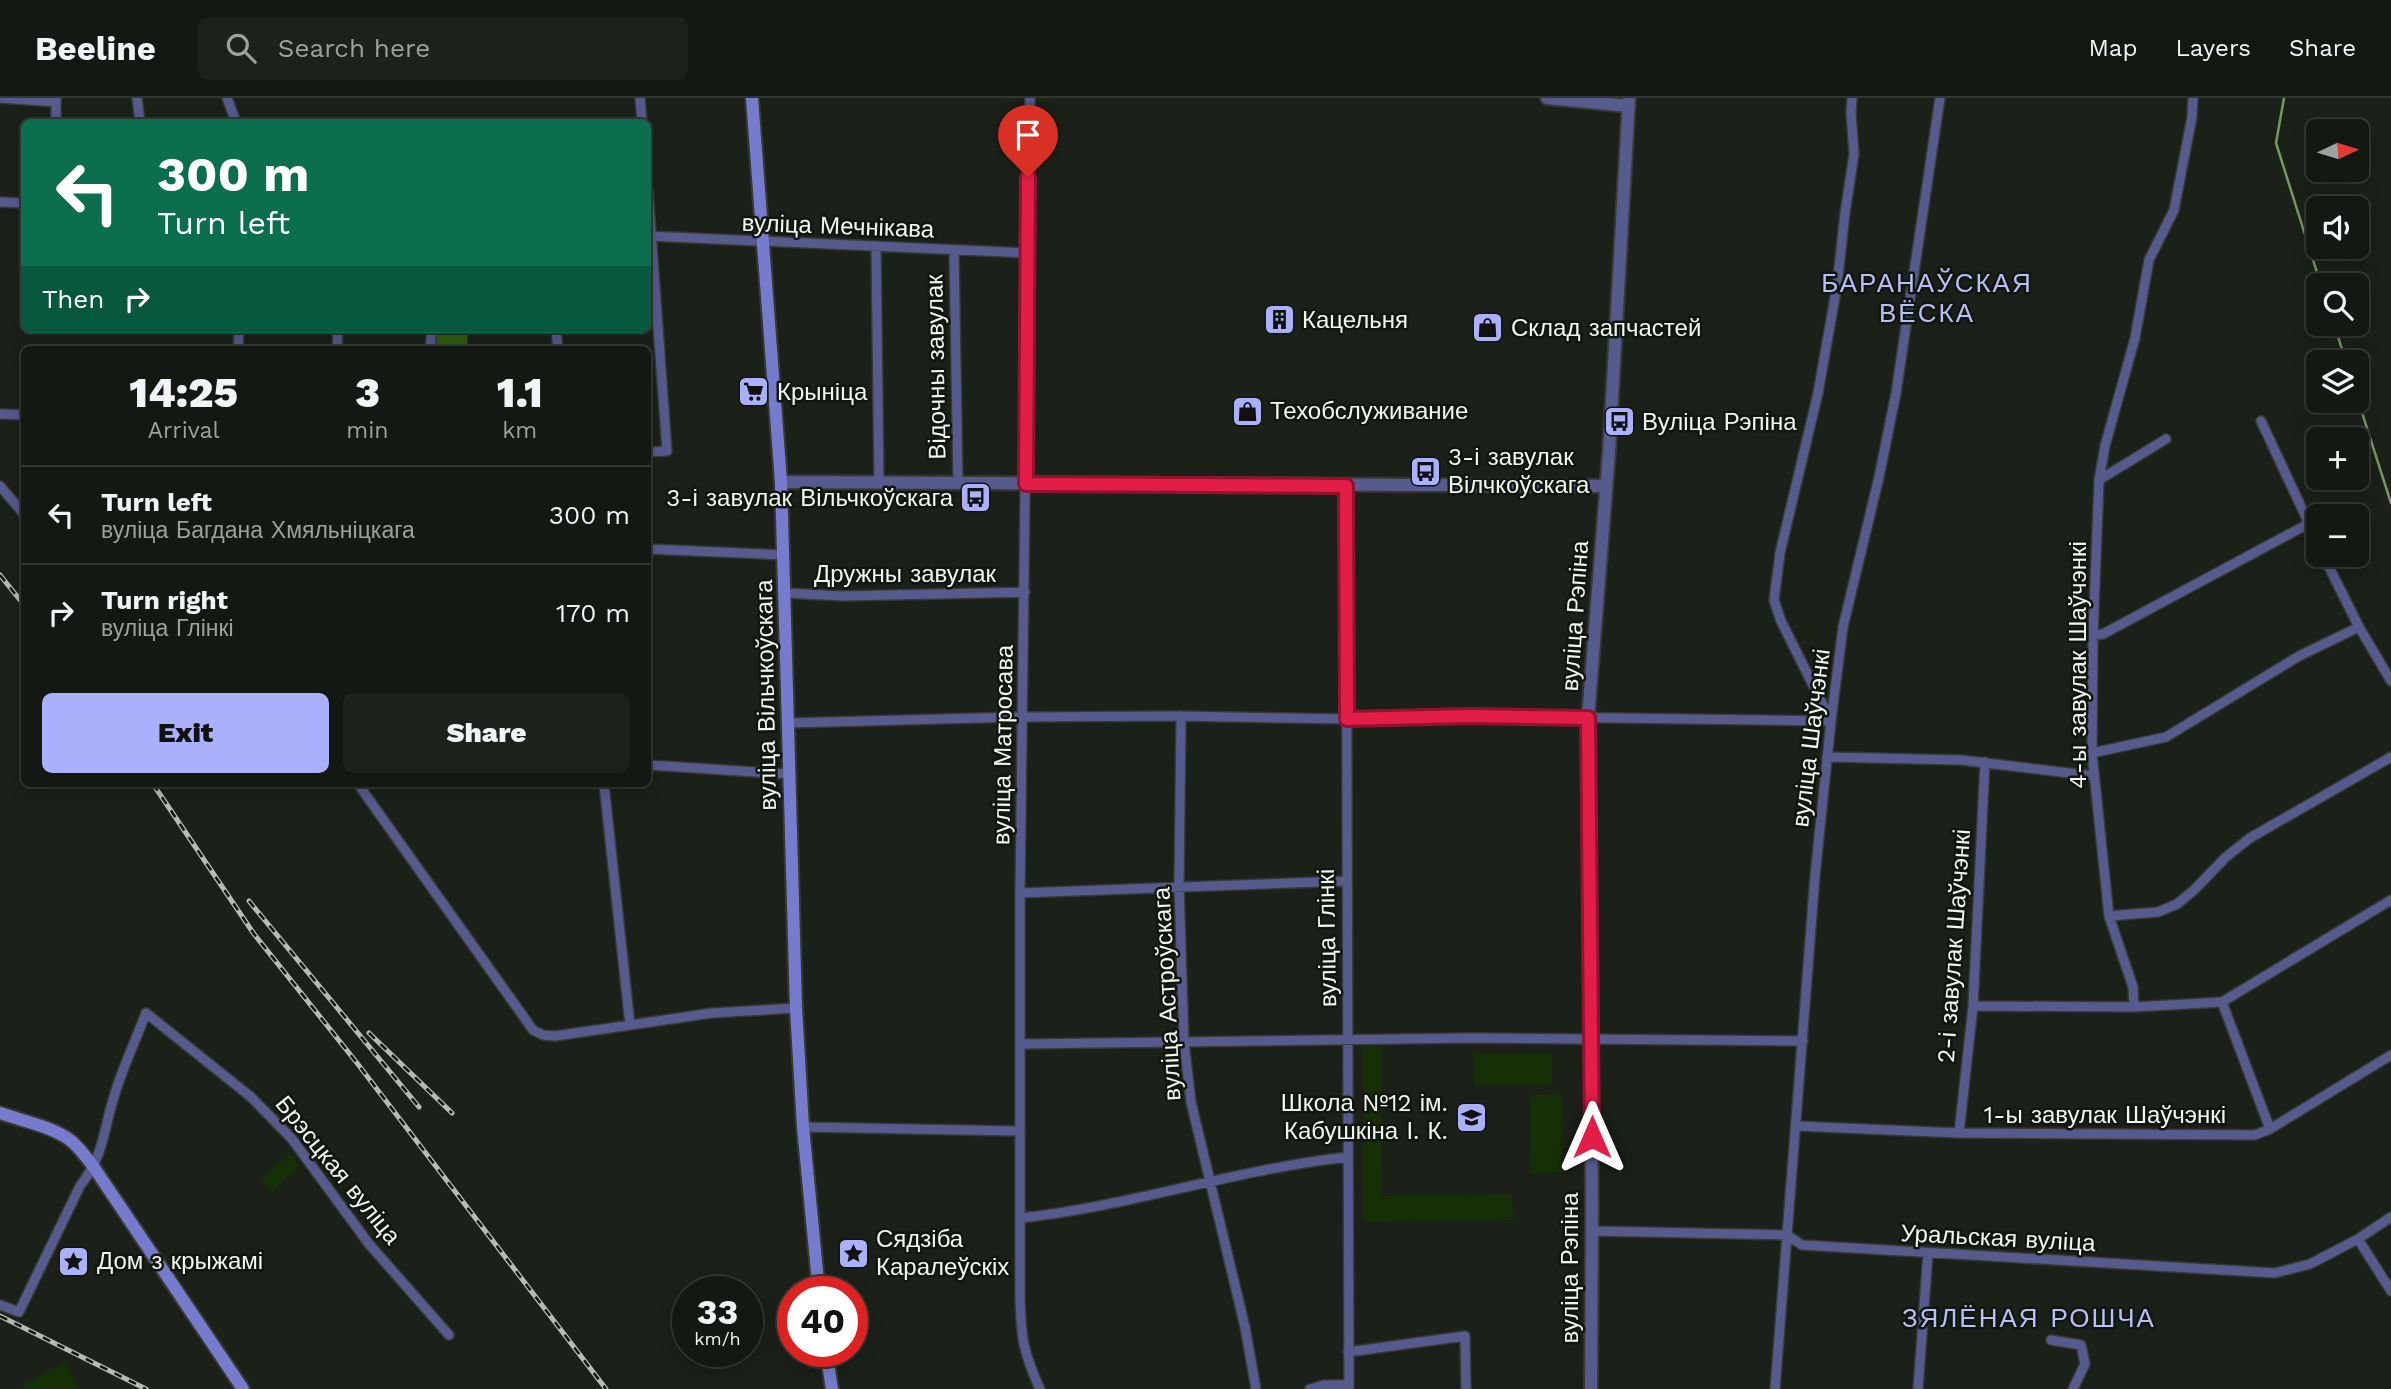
<!DOCTYPE html>
<meta charset="utf-8">
<style>
body{margin:0;font-family:"Work Sans",sans-serif;background:#1d211b;color:#f1f3f6;height:100vh;display:flex;flex-direction:column;font-size:26px;white-space:nowrap}
*{box-sizing:border-box;margin:0}
p{font-size:23px;color:#9da09f}
.icon{flex:none;width:38px;height:38px;fill:none;stroke:currentColor;stroke-width:2;stroke-linecap:round;stroke-linejoin:round}
.map{position:relative;flex:1;overflow:hidden}
.drawer{position:absolute;left:21px;top:248px;width:630px;height:441px;display:flex;flex-direction:column;background:#141812;border-radius:10px;box-shadow:0 4px 18px #0003,0 0 0 2px #333732}
.drawer>*{flex:none}
.top-card{position:absolute;left:21px;top:21px;width:630px;height:214px;border-radius:10px;box-shadow:0 4px 18px #0003,0 0 0 2px #333732;background:#0b6e4f;color:#fff;overflow:hidden}
.needle{width:46px;rotate:86deg}
.buttons{position:absolute;left:2306px;top:21px;display:grid;gap:14px}
.buttons a{display:grid;place-items:center;width:63px;height:63px;border-radius:10px;background:#141812;box-shadow:0 4px 18px #0003,0 0 0 2px #333732;font-size:35px}
.speed{position:absolute;left:672px;top:1178px;display:flex;gap:14px;font-size:35px;font-weight:700;text-align:center}
.speed>*{display:grid;place-content:center;width:91px;height:91px;border-radius:50%;background:#141812;box-shadow:0 4px 18px #0003,0 0 0 2px #333732;line-height:1}
.speed small{font-size:18px;font-weight:400}
.speed .limit{border:10px solid #d22;background:#fff;color:#111}
.pin{position:absolute;display:grid;place-items:center;width:60px;height:60px;color:#fff;margin:-72px -30px;border-radius:50% 50% 50% 0;rotate:-45deg;box-shadow:0 0 7px #0007}
.pin .icon{rotate:45deg}
.me{position:absolute;width:77px;margin:-38px;rotate:0deg;stroke-linejoin:round;filter:drop-shadow(0 0 5px #0008)}
.turn{display:flex;align-items:center;gap:24px;height:147px;padding:0 21px;font-size:32px}
.turn .icon{width:91px;height:91px;stroke-width:2.5}
.turn b{display:block;font-size:49px;line-height:60px}
.then{display:flex;align-items:center;height:66px;padding:0 21px;background:#0003;gap:14px;font-size:26px}
.eta{display:flex;justify-content:space-evenly;align-items:center;height:119px;text-align:center}
.eta b{font-size:42px;font-weight:800;line-height:49px}
.cta{display:flex;gap:14px;margin-top:auto;padding:14px 21px}
.cta a{flex:1;height:80px;border-radius:10px;background:#aab0fc;color:#111;font-size:28px;font-weight:800;line-height:80px;text-align:center}
.cta a+a{background:#1d211b;color:#f1f3f6}
ul{padding:0;list-style:none}
li{display:flex;align-items:center;gap:21px;height:98px;padding:0 21px;border-top:2px solid #333732}
li div{flex:1}
li b{display:block;font-size:26px}
li em{font-style:normal}
header{display:flex;align-items:center;gap:42px;box-sizing:border-box;height:98px;padding:0 35px;background:#141812;border-bottom:2px solid #333732}
header strong{font-size:33px}
nav{display:flex;gap:38px;margin-inline-start:auto;font-size:24px}
.search{width:490px;height:63px;background:#1d211b;display:flex;align-items:center;gap:18px;box-sizing:border-box;padding:0 24px;border-radius:10px;color:#9da09f;font-size:26px}
.map>svg:first-child{display:block}
.green{fill:#153006}
.forest{fill:#2e6010}
.lines{fill:none;stroke-linecap:round;stroke-linejoin:round}
.stream{stroke:#749962;stroke-width:2.5}
.minor-casing{stroke:#353a32;stroke-width:12}
.tertiary-casing{stroke:#353a32;stroke-width:16}
.secondary-casing{stroke:#353a32;stroke-width:16}
.minor{stroke:#575a8d;stroke-width:9}
.tertiary{stroke:#575a8d;stroke-width:12}
.secondary{stroke:#777bcd;stroke-width:12}
.rail-casing{stroke:#b7bbb5;stroke-width:5}
.rail{stroke:#11170f;stroke-width:2.5;stroke-dasharray:8;stroke-linecap:butt}
.route-casing{stroke:#92132f;stroke-width:18}
.route{stroke:#e11d48;stroke-width:12}
.labels{text-anchor:middle;stroke-width:5;stroke-linejoin:round;paint-order:stroke}
.street-label{font-size:24px;fill:#f2f6f0;stroke:#11170f}
.poi-label{font-size:24px;fill:#f2f6f0;stroke:#11170f;text-anchor:start}
.neighbourhood-label{font-size:26px;letter-spacing:2px;fill:#b8bef7;stroke:#11170f}
</style>
<header>
<strong>Beeline</strong>
<div class="search"><svg class="icon" aria-label="search" viewBox="0 0 24 24"><circle cx="10" cy="10" r="6"/><path d="M15 15l6 6"/></svg>Search here</div>
<nav><a>Map</a><a>Layers</a><a>Share</a></nav>
</header>
<div class="map">
<svg width="2391" height="1291" viewBox="0 0 2391 1291">
<rect width="100%" height="100%" fill="#1b2018"/>
<!-- green -->
<path class="green" d="M1363,949h18l1,149 130,-1 1,25 -150,1z
M1473,956h79v31h-78z
M1561,996l1,79 -31,1 -1,-79z
M290,1056l8,11 -2,5 -24,22 -10,-13z
M65,1263l15,28h-63z"/>
<!-- forest -->
<path class="forest" d="M436,231h32l-1,21h-32z"/>
<g class="lines">
<!-- stream -->
<path class="stream" d="M2284,0l-8,45 45,142
M2334,226l12,38
M2357,299l34,106"/>
<defs>
<path id="minor" d="M0,0l56,4
M56,0v24
M137,0l3,24
M227,0l9,24
M640,0l2,24
M1030,0l-10,795v404c1,40 3,55 20,92
M648,92l19,261 -19,1
M0,104l24,1
M648,138l380,17
M876,149l3,236
M954,152l4,234
M556,231l2,21
M238,252l1,-21
M337,252l1,-21
M430,252l2,-21
M0,316l24,1
M2261,323l58,124
M2099,382l6,-34 30,-108 14,-78 25,-50 18,-93 1,-19
M0,388l24,28
M1346,388l3,903
M648,451l136,6
M2323,457l36,72 32,54
M785,495l58,3 182,-4
M2093,537l10,-1 205,-110
M1181,618l-2,170 5,156 7,60 54,225 11,62
M788,625l234,-6 156,-1 169,3 124,-3 360,5 -50,-100 -7,-21 6,-47 38,-160 19,-107 8,-73 9,-59 -3,-41 1,-15
M2092,655l74,-16 133,-81 60,-29
M1827,659l134,3 133,16
M648,667l141,9
M358,686l175,246 10,5 12,1 157,-23 84,-5
M604,686l26,241
M1020,795l326,-12
M2109,818l49,-4 19,-8 17,-14 32,-33 24,-19 141,-81
M2222,904l48,127
M1973,908l161,1 88,-5 169,-102
M2134,909l-1,-20 -24,-71 -17,-163 1,-118 6,-155 67,-41
M1020,946l450,-6 333,3
M1796,1028l163,7 296,2 15,-6 121,-74
M803,1029l217,4
M1959,1035l14,-127 12,-244
M1021,1120c110,-12 216,-49 327,-61
M1592,1133l195,4 15,10 473,28 35,-9 48,-25 33,-22
M2358,1141l33,52
M0,1207l19,7 61,-126c23,-29 23,-52 33,-86 8,-29 22,-58 33,-87l105,84 41,42 77,105 80,91
M2051,1242l30,5 4,19 -12,25
M1348,1254l117,-16 1,53
M1310,1291l14,-4h25
M1775,1291l40,-513 16,-155 12,-94 36,-150 17,-84 44,-295
M1918,1291l10,-136"/>
<path id="tertiary" d="M1547,0l82,8
M781,384l825,4
M1591,1291l1,-181 -4,-490 21,-266 20,-354"/>
<path id="secondary" d="M752,0l29,384 15,526 7,119 16,165
M0,1015c22,8 51,13 70,27 9,7 16,17 23,26l150,223
M826,1253l6,38"/>
</defs>
<!-- minor casing -->
<use href="#minor" class="minor-casing"/>
<!-- tertiary casing -->
<use href="#tertiary" class="tertiary-casing"/>
<!-- secondary casing -->
<use href="#secondary" class="secondary-casing"/>
<!-- minor -->
<use href="#minor" class="minor"/>
<!-- tertiary -->
<use href="#tertiary" class="tertiary"/>
<!-- secondary -->
<use href="#secondary" class="secondary"/>
<defs>
<path id="rail" d="M0,477l24,30
M153,686l101,150 103,129 249,326
M249,803l170,206
M369,935l83,80
M0,1218l146,73"/>
</defs>
<!-- rail casing -->
<use href="#rail" class="rail-casing"/>
<!-- rail -->
<use href="#rail" class="rail"/>
</g>
<g class="lines">
<defs>
<path id="route" d="M1028,79l-2,307 320,2 1,233 124,-3 117,2 4,419"/>
</defs>
<!-- route casing -->
<use href="#route" class="route-casing"/>
<!-- route -->
<use href="#route" class="route"/>
</g>
<!-- icons -->
<defs>
<symbol id="building-square" viewBox="-11 -11 22 22"><rect x="-9" y="-9" width="18" height="18" rx="4" fill="#aab0fc" stroke="#11170f"/><path d="M-4-6H4V6H1V3H-1V6H-4ZM-2.5-4.3h1.7v1.8h-1.7ZM.8-4.3h1.7v1.8H.8ZM-2.5-1h1.7V.8h-1.7ZM.8-1h1.7V.8H.8Z" fill="#111"/></symbol>
<symbol id="shop-square" viewBox="-11 -11 22 22"><rect x="-9" y="-9" width="18" height="18" rx="4" fill="#aab0fc" stroke="#11170f"/><path d="M-5-2.5h2.3a2.7 3.5 0 0 1 5.4 0H5L5.5 6h-11ZM-1.5-2.5h3a1.5 2.3 0 0 0-3 0Z" fill="#111"/></symbol>
<symbol id="supermarket-square" viewBox="-11 -11 22 22"><rect x="-9" y="-9" width="18" height="18" rx="4" fill="#aab0fc" stroke="#11170f"/><path d="M-6-5.5h2.5l.6 2H6L4.5 2H-2.5L-4.4-4H-6ZM-1.5 3.2a1.3 1.3 0 1 0 .1 0ZM3 3.2a1.3 1.3 0 1 0 .1 0Z" fill="#111"/></symbol>
<symbol id="bus-square" viewBox="-11 -11 22 22"><rect x="-9" y="-9" width="18" height="18" rx="4" fill="#aab0fc" stroke="#11170f"/><path d="M-5-6H5V4H4V6H2V4H-2V6H-4V4H-5ZM-3.5-4V0h7V-4ZM-3.5 1.2v1.5H-2V1.2ZM2 1.2v1.5H3.5V1.2Z" fill="#111"/></symbol>
<symbol id="school-square" viewBox="-11 -11 22 22"><rect x="-9" y="-9" width="18" height="18" rx="4" fill="#aab0fc" stroke="#11170f"/><path d="M0-5L7-2L0 1L-7-2ZM-4 1L0 2.5L4 1V4Q0 6-4 4Z" fill="#111"/></symbol>
<symbol id="sight-square" viewBox="-11 -11 22 22"><rect x="-9" y="-9" width="18" height="18" rx="4" fill="#aab0fc" stroke="#11170f"/><path d="M0-6L1.8-2.2L6-1.7L2.9 1.2L3.7 5.4L0 3.3L-3.7 5.4L-2.9 1.2L-6-1.7L-1.8-2.2Z" fill="#111"/></symbol>
</defs>
<g fill-rule="evenodd">
<use href="#building-square" x="1262" y="204" width="35" height="35"/>
<use href="#shop-square" x="1470" y="212" width="35" height="35"/>
<use href="#supermarket-square" x="736" y="276" width="35" height="35"/>
<use href="#shop-square" x="1230" y="296" width="35" height="35"/>
<use href="#bus-square" x="1602" y="306" width="35" height="35"/>
<use href="#bus-square" x="1408" y="356" width="35" height="35"/>
<use href="#bus-square" x="958" y="382" width="35" height="35"/>
<use href="#school-square" x="1454" y="1002" width="35" height="35"/>
<use href="#sight-square" x="836" y="1138" width="35" height="35"/>
<use href="#sight-square" x="56" y="1146" width="35" height="35"/>
</g>
<g class="labels">
<!-- street labels -->
<g class="street-label">
<text transform="translate(838 128) rotate(2)" y="8">вуліца Мечнікава</text>
<text transform="translate(936 269) rotate(-91)" y="8">Відочны завулак</text>
<text x="905" y="484">Дружны завулак</text>
<text transform="translate(1575 518) rotate(-86)" y="8">вуліца Рэпіна</text>
<text transform="translate(2078 567) rotate(-90)" y="8">4-ы завулак Шаўчэнкі</text>
<text transform="translate(766 597) rotate(-91)" y="8">вуліца Вільчкоўскага</text>
<text transform="translate(1811 640) rotate(-83)" y="8">вуліца Шаўчэнкі</text>
<text transform="translate(1003 647) rotate(-89)" y="8">вуліца Матросава</text>
<text transform="translate(1327 840) rotate(-91)" y="8">вуліца Глінкі</text>
<text transform="translate(1954 848) rotate(-86)" y="8">2-і завулак Шаўчэнкі</text>
<text transform="translate(1167 896) rotate(-93)" y="8">вуліца Астроўскага</text>
<text x="2105" y="1025">1-ы завулак Шаўчэнкі</text>
<text transform="translate(338 1072) rotate(51)" y="8">Брэсцкая вуліца</text>
<text transform="translate(1998 1140) rotate(3)" y="8">Уральская вуліца</text>
<text transform="translate(1570 1170) rotate(-90)" y="8">вуліца Рэпіна</text>
</g>
<!-- poi labels -->
<g class="poi-label">
<text x="1302" y="230">Кацельня</text>
<text x="1511" y="238">Склад запчастей</text>
<text x="777" y="302">Крыніца</text>
<text x="1270" y="321">Техобслуживание</text>
<text x="1642" y="332">Вуліца Рэпіна</text>
<text x="1448" y="367">3-і завулак<tspan x="1448" dy="28">Вілчкоўскага</tspan></text>
<text x="953" y="408" text-anchor="end">3-і завулак Вільчкоўскага</text>
<text x="1448" y="1013" text-anchor="end">Школа №12 ім.<tspan x="1448" dy="28">Кабушкіна І. К.</tspan></text>
<text x="876" y="1149">Сядзіба<tspan x="876" dy="28">Каралеўскіх</tspan></text>
<text x="97" y="1171">Дом з крыжамі</text>
</g>
<!-- neighbourhood labels -->
<g class="neighbourhood-label">
<text x="1927" y="194">БАРАНАЎСКАЯ<tspan x="1927" dy="30">ВЁСКА</tspan></text>
<text x="2029" y="1229">ЗЯЛЁНАЯ РОШЧА</text>
</g>
</g>
</svg>
<div class="buttons">
<a><svg class="needle" viewBox="-14 -14 28 28"><path d="M0-13l5 13h-10z" fill="#e53935"/><path d="M0 13l5-13h-10z" fill="#9da09f"/></svg></a>
<a><svg class="icon" aria-label="sound" viewBox="0 0 24 24"><path d="M4 9h4l5-4v14l-5-4H4zM17 9q2 3 0 6"/></svg></a>
<a><svg class="icon" aria-label="search" viewBox="0 0 24 24"><circle cx="10" cy="10" r="6"/><path d="M15 15l6 6"/></svg></a>
<a><svg class="icon" aria-label="layers" viewBox="0 0 24 24"><path d="M12 4l9 5-9 5-9-5zM3 14l9 5 9-5"/></svg></a>
<a>+</a>
<a>−</a>
</div>
<div class="speed"><div>33<small>km/h</small></div><div class="limit">40</div></div>
<div class="pin" style="left:1028px;top:79px;background:#d93025"><svg class="icon" aria-label="arrive" viewBox="0 0 24 24"><path d="M6 21V4h12l-3 4 3 4H6"/></svg></div>
<svg class="me" style="left:1592px;top:1039px" viewBox="-20 -20 40 40"><path d="M0-17L14 15 0 8-14 15z" fill="#e11d48" stroke="#fff" stroke-width="4"/></svg>
<div class="top-card">
<div class="turn"><svg class="icon" aria-label="left" viewBox="0 0 24 24"><path d="M17 20v-9H6M10 6l-5 5 5 5"/></svg><div><b>300 m</b>Turn left</div></div>
<div class="then">Then<svg class="icon" aria-label="right" viewBox="0 0 24 24"><path d="M7 20v-9h11M14 6l5 5-5 5"/></svg></div>
</div>
<section class="drawer">
<div class="eta">
<div><b>14:25</b><p>Arrival</p></div>
<div><b>3</b><p>min</p></div>
<div><b>1.1</b><p>km</p></div>
</div>
<ul>
<li><svg class="icon" aria-label="left" viewBox="0 0 24 24"><path d="M17 20v-9H6M10 6l-5 5 5 5"/></svg><div><b>Turn left</b><p>вуліца Багдана Хмяльніцкага</p></div><em>300 m</em></li>
<li><svg class="icon" aria-label="right" viewBox="0 0 24 24"><path d="M7 20v-9h11M14 6l5 5-5 5"/></svg><div><b>Turn right</b><p>вуліца Глінкі</p></div><em>170 m</em></li>
</ul>
<div class="cta"><a>Exit</a><a>Share</a></div>
</section>
</div>
